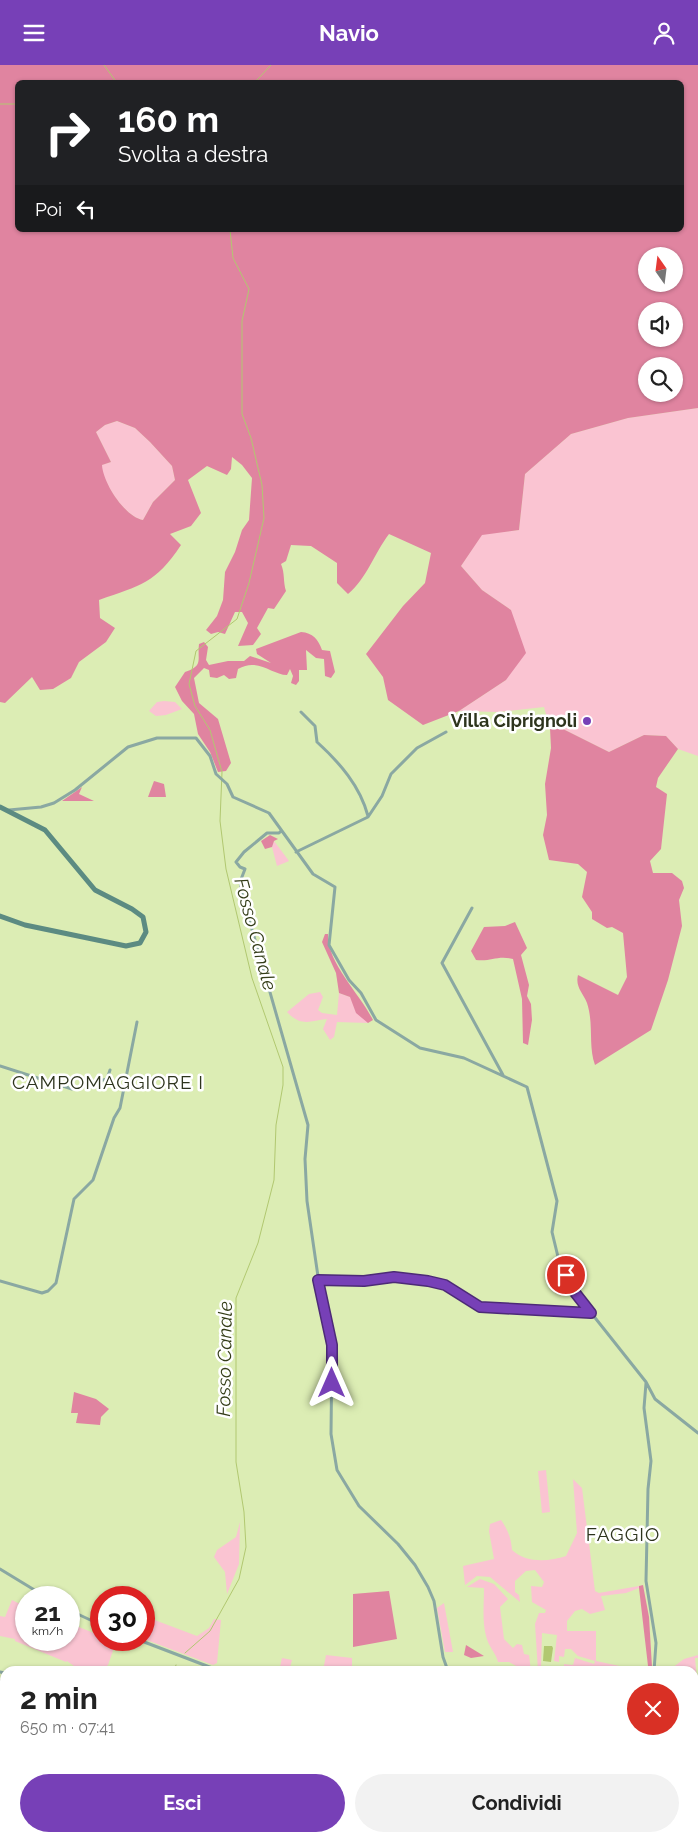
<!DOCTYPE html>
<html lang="it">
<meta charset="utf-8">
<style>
body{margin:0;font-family:Raleway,sans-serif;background:#f2f2f2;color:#222;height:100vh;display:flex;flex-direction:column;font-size:19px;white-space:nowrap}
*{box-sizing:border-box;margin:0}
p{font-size:16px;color:#767676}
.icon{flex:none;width:28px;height:28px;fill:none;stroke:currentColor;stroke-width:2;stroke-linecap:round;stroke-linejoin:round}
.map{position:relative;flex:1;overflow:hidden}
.side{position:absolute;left:0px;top:1601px;width:699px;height:176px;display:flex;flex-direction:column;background:#fff;border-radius:15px 15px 0 0;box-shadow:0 1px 4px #0004}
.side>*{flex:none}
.top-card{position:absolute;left:15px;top:15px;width:669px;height:152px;border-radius:8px;box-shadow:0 1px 4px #0004;background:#202124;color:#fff;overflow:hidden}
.needle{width:32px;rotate:346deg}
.buttons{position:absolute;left:638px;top:182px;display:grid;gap:10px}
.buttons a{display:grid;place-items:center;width:45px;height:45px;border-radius:50%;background:#fff;box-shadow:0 1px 4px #0004;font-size:25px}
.speed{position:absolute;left:15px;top:1521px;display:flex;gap:10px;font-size:25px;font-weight:700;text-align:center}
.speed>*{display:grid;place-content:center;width:65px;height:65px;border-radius:50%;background:#fff;box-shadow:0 1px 4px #0004;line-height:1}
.speed small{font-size:12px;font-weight:400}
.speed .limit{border:8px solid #d22;background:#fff;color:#111}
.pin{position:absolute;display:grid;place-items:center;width:42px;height:42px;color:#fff;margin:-21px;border:2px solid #fff;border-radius:50%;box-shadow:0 1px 5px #0007}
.me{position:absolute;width:55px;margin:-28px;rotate:0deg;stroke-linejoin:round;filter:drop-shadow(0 0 4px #0008)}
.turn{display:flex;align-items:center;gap:18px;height:105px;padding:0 20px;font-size:22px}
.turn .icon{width:65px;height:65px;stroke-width:2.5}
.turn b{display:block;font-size:35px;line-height:42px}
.then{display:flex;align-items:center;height:48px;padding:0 20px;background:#0003;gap:10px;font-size:19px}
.round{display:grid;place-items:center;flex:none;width:52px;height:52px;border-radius:26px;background:#f2f2f2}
.head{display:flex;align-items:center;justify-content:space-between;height:85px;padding:0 20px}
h1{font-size:30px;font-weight:700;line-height:38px}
.primary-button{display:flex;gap:10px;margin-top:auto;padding:10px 20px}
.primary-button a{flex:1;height:58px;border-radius:30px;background:#7740b7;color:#fff;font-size:20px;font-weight:700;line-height:58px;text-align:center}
.primary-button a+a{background:#f2f2f2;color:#222}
header{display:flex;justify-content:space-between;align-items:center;height:65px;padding:0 20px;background:#7740b7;color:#fff;font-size:22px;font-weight:700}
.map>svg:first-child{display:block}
.green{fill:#fac4d2}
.forest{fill:#e084a0;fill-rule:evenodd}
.water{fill:#b1c870}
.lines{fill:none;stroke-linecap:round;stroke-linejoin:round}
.stream{stroke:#b1c870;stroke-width:1}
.street{stroke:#8aa8a2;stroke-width:3}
.secondary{stroke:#5c8b82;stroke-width:5}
.route-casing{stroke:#4d2a77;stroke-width:12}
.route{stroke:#7740b7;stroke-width:9}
.poi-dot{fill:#7740b7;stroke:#fff;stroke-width:2}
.labels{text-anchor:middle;stroke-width:5;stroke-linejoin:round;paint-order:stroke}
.poi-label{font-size:18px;font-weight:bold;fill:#2d341d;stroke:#fff;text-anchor:end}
.water-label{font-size:19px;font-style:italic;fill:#343d18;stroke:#fff}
.neighbourhood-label{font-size:19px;letter-spacing:1px;fill:#2d341d;stroke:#fff}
</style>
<header><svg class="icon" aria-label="menu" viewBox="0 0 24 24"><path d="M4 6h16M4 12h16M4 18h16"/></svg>Navio<svg class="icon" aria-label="person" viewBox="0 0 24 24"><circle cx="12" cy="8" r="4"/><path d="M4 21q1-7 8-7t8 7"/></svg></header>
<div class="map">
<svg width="698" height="1777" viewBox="0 0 698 1777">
<rect width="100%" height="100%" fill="#dcedb4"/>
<!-- green -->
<path class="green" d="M698,343v348l-20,-7 -12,-13 -22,-1 -35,17 -46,-23 -13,-1 -6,-21 -46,5 -39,-1 47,-31 5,-70 -29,-20 -21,-24 21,-32 37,-4 6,-56 46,-40 57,-16z
M117,356l18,7 15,14 22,24 3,14 -22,22 -10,18c-18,-3 -40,-37 -42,-55l10,-3 -15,-30 9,-7z
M164,636l11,1 7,7 -16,6 -10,1 -7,-5 8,-9z
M274,776l15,20 -12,5 -5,-19z
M320,927l3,5 -5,13 4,3 15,2 2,-22 11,4 18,26 -31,-1 -3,15 -4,3 -7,-11 4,-10c-17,2 -26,8 -40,-7l22,-18z
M546,1405l4,42 -8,1 -4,-42z
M573,1414l9,9 13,103 4,2 40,-7v2l-13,5 -25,3 4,14 -15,4 -8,-5 -7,2 -8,10v10h29v30l47,10h-79v-7l9,1 2,-7 19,6 1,-3 -17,-5 -7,-7h-6l-1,8 -5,-1v6l-5,-1 3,-26 -15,-2 -1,34 9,4h-12l-3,-47 4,-11h6l1,-3 -14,-8 -1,-16 11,1 2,-5 -9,-12 -9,1 -11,10v11l4,3 1,7 -30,-25 -13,-1 -12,9 -2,-19 31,-7 -5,-28 1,-7 11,-4c7,10 10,18 11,30 14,13 36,12 54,6l11,-23z
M240,1457l-1,42 -12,30 -2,-22 -11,-15 3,-7 19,-13z
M480,1514l14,5 14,15 -8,8 4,32 9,9 4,-4 5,1 2,9 5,1 2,16h-13v-4l-9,-5h-11c-2,-9 -10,-16 -12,-26 -4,-15 -2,-33 -2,-48l-17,-1z
M12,1535l14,7v33h43v-13l5,-2 27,11v4l15,2 -8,23 -7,6h-20l-14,-10 -1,1 -51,-21v-2l-15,-3v-20l5,1z
M444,1538l9,49h-8l-8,-44z
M144,1551l53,20 12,-8 5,-9 7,1 -4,43 -4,2 -69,-26z
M326,1590l26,3v13h-29z
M698,1590v3h-3l3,32h-4v-19h-26l16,-12z
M282,1593l10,2 -3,11h-10z"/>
<!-- forest -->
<path class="forest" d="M0,0h698v343l-70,10 -57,16 -46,40 -6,56 -37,5 -21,31 21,24 29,20 15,43 -20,27 -47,31 -36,14 -35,-25 -5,-23 -17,-23 37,-48 22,-23 6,-30 -42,-19c-15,20 -22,44 -41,60l-11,-11v-20l-26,-17 -20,-1 -5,16 -5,3c4,9 2,18 5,27l-12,18 -6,-1 -11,20 4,6 -8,11 -15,1 10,-23 -6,-11h-7l-10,22 -7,-2 -7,2 -5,-4 11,-14 6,-16 2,-28 10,-20 7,-22 7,-10 3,-42 -10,-13 -10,-8 -1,12 -4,6 -20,-9 -19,14 13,33 -10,13 -21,8 11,11c-26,39 -40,40 -82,55l1,18 15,10 -9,14 -27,20 -8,16 -18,11 -13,1 -8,-13 -27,26 -5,-1zM18,18h663v147h-663zM674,191v28h-28v-28zM674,246v28h-28v-28zM674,301v28h-28v-28zM117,356l18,7 15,14 22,24 3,14 -22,22 -10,18c-18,-3 -40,-37 -41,-55l9,-3 -15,-30 9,-7z
M301,567c12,1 17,7 21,18l8,1 5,21 -4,6 -6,-2 -1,-17 -8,-1 -10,-8 1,20h-8v11l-3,4 -5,-2 2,-7 -3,-7 -3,6c-15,0 -29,-18 -49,-6l-2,9 -7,1 -5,-4 -7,3 -7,-1 -1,-7 -5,-2 -10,10 5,25 19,16 13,44 -5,8 -8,1 -8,-20 -12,-18 -4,-20 -12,-13 -7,-14 10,-15c19,-6 12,-12 14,-28l5,-2 4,5 -2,13 3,5 19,-4h16l6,-5 21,7 -14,-9 -1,-5z
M550,663l13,1 46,23 35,-17 22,1 12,13 -20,29 -2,9 11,7 -6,55 -11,12 3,12h19l10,8 2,7 -5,12 3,26 -14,54 -17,50 -56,35c-7,-19 -1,-41 -8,-62 -4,-10 -12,-16 -9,-28l40,20 9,-18 -4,-44 -11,-6 -5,1 -15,-9v-7l-10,-15 5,-25 -9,-8 -29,-4 -6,-25 4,-20 -2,-31 6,-36z
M154,716l10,3 2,13h-18z
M82,722l-3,7 15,7h-32z
M270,770l8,4 -4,2 -2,6 -7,2 -4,-8z
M515,857l12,26 -6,7 8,30 -2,11 4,8 1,16 -4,25 -5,-2 -1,-44 -9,-40c-16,-4 -22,3 -37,1l-5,-9 13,-24 21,-1z
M325,869h3c-1,29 32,60 45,86l-5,3 -12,-10 -6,-16 -11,-4 -3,-20 -14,-31z
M74,1327l22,7 13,10 -8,8 -1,8 -24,-2 2,-10h-7z
M643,1520l6,32 3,50 -4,-1 -9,-78v-2z
M389,1526l8,48 -44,8v-53z
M466,1580l18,11 -13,2 -7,-3z"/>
<!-- water -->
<path class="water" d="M544,1581h8l1,2 -2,14 -8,-1z"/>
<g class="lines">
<!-- stream -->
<path class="stream" d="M104,0l13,18
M252,18l5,-3 14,-15
M0,39h18
M185,1588l25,-22 29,-52 7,-32 -2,-35 -8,-50v-164l22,-55 16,-63 2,-55 7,-40v-18l-31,-89 -26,-109 -6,-48 2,-49 -12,-42 -15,-24 -6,-22 7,-33 41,-32 12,-36 15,-65 -2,-33 -11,-47 -9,-24v-93l7,-32 -16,-31 -3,-28
M174,1606l2,-6"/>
<!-- street -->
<path class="street" d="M301,647l14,14 2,16c23,21 43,44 51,74
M9,745l32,-3 13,-4 21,-13 53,-43 29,-9h39l14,18 6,18 11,10 6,13 36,16 44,61 22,13 -6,58 20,35 12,13 15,27 44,28 44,10 63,29 30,114 -5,31 7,29 14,29 73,92 9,17 43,34
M281,766l-2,2h-12l-23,19 -8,10 4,5 5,2 -5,13 3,16 65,227 -3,34 2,42 13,89 12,55 -1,89 6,36 22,36 39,38 17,21 13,22 6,14 9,56 5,14
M296,787l72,-35 14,-21 9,-22 26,-26 29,-16
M472,843l-30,55 61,112
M0,1001l72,23 35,-10 3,-9
M318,1215l46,1 30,-4 34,4 17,4 35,22 110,6
M0,1216l42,12 6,-2 8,-8 18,-84 19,-19 21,-62 6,-10 17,-86
M646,1318l-2,25 7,53 -3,28 -2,92 10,62 -2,28
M0,1504l46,28
M69,1545l32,15
M139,1575l81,31
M105,1606l8,-3 12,3
M0,1607l5,1
M0,1616l5,2
M0,1622l5,2
M694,1734l4,1
M694,1761l4,-1
M497,1772l1,5
M577,1772v5
M643,1772l1,5
M596,1774l1,3
M193,1777l4,-4 9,4
M249,1777l1,-5
M310,1777v-5
M397,1777l1,-5
M674,1777l3,-5"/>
<!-- secondary -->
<path class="secondary" d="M0,742l45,23 50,60 37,19 11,8 3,15 -6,11 -14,3 -101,-21 -25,-9
M0,1653l5,4
M103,1772l6,5
M0,1776l5,1
M93,1777l3,-5"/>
</g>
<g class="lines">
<defs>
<path id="route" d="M332,1318v-38l-14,-65 46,1 30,-4 34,4 17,4 35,22 111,6 -18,-23 -7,-15"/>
</defs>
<!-- route casing -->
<use href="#route" class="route-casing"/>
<!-- route -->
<use href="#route" class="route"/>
</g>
<!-- markers -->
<circle class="poi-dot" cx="587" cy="656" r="5"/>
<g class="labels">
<!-- poi labels -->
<g class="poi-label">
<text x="577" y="662">Villa Ciprignoli</text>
</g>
<!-- water labels -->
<g class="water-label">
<text transform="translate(256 869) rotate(75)" y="7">Fosso Canale</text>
<text transform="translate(224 1294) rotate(-89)" y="7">Fosso Canale</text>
</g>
<!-- neighbourhood labels -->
<g class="neighbourhood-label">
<text x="108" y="1024">CAMPOMAGGIORE I</text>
<text x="623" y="1476">FAGGIO</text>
</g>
</g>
</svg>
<div class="buttons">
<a><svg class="needle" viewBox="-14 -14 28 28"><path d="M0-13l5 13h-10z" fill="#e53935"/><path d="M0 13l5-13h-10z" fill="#767676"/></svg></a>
<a><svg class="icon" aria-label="sound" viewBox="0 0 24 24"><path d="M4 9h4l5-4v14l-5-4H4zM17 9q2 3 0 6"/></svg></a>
<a><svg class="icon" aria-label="search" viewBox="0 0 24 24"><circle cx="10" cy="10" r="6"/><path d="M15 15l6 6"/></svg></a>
</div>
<div class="speed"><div>21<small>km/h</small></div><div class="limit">30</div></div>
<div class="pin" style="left:566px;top:1210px;background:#d93025"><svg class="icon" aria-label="arrive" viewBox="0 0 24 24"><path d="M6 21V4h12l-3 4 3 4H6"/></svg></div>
<svg class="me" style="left:332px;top:1318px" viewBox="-20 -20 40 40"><path d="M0-17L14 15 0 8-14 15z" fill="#7740b7" stroke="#fff" stroke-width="4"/></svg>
<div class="top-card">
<div class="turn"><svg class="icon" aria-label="right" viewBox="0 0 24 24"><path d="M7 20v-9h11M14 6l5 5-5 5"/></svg><div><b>160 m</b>Svolta a destra</div></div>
<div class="then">Poi<svg class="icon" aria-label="left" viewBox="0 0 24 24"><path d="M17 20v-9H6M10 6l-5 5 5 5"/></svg></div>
</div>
<section class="side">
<div class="head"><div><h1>2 min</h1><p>650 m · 07:41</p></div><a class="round" style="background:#d93025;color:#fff"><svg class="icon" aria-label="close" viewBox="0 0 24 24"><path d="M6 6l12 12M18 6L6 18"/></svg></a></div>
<div class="primary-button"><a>Esci</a><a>Condividi</a></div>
</section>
</div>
